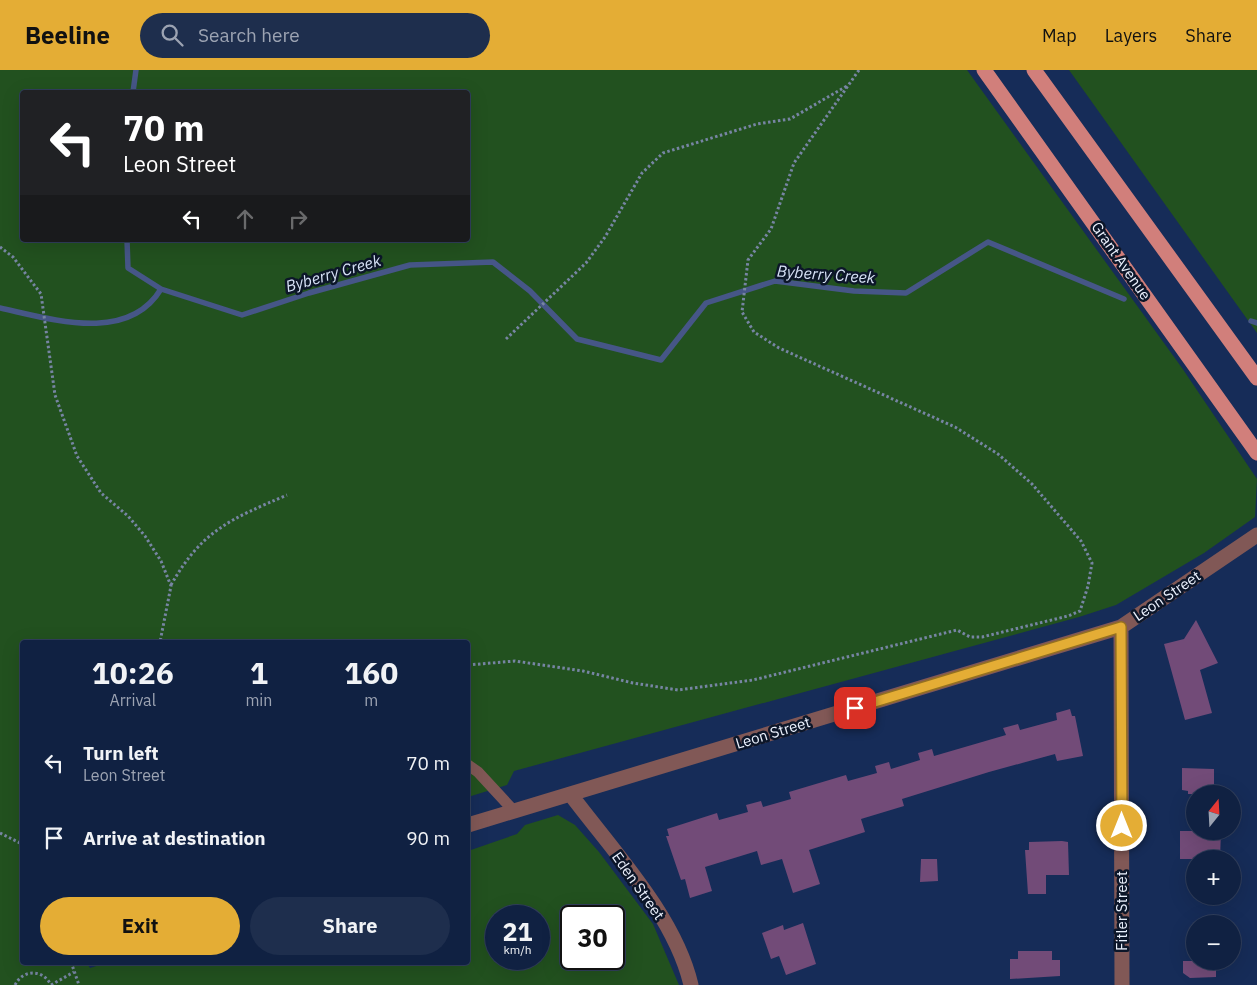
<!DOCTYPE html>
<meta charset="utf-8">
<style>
body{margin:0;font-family:"IBM Plex Sans",sans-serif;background:#1e2e4d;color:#f1f3f6;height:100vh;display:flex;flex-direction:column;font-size:19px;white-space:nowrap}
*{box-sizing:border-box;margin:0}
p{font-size:16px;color:#9ca3b2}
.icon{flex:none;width:28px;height:28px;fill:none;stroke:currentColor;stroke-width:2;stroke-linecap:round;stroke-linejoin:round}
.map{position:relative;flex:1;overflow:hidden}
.side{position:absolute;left:20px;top:570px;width:450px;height:325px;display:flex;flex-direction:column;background:#102142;border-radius:5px;box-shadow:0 5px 20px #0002,0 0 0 1px #303e5b}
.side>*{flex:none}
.top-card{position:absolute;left:20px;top:20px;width:450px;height:152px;border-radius:5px;box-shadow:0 5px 20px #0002,0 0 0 1px #303e5b;background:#202124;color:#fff;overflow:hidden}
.needle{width:32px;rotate:18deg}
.tools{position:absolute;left:1186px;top:715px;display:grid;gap:10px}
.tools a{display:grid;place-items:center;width:55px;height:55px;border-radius:50%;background:#102142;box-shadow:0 5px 20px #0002,0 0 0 1px #303e5b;font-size:25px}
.speed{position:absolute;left:485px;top:835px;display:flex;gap:10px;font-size:25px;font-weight:700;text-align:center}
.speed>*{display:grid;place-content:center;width:65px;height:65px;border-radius:50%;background:#102142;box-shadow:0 5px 20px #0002,0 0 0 1px #303e5b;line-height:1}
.speed small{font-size:12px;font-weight:400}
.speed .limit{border:2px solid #111;border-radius:8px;background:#fff;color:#111}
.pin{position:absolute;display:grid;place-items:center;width:42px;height:42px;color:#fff;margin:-21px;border-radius:10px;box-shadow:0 2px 8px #0006}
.me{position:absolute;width:55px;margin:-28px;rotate:0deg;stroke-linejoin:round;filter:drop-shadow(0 0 4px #0008)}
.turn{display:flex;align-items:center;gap:18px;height:105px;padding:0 20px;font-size:22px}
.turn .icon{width:65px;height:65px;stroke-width:2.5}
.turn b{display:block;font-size:35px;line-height:42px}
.lanes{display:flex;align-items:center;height:48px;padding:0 20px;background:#0003;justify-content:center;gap:25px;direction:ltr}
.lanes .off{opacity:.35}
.eta{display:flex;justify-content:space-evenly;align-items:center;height:85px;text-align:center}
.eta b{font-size:30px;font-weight:800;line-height:35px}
.action{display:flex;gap:10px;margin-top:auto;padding:10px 20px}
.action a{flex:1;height:58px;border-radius:30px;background:#e4ad35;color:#111;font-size:20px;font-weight:800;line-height:58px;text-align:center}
.action a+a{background:#1e2e4d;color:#f1f3f6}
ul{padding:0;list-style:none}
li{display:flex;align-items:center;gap:15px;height:75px;padding:0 20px}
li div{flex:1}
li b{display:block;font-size:19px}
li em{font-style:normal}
header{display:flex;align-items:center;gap:30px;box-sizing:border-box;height:70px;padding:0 25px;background:#e4ad35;color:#111}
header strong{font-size:24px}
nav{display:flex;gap:28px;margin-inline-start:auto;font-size:18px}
.search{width:350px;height:45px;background:#1e2e4d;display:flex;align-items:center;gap:12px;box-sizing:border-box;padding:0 18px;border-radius:28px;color:#9ca3b2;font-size:19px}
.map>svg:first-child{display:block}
.green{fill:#22511f;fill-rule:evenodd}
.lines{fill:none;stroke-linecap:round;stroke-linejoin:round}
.stream{stroke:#465687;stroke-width:5.5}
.building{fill:#724b78}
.path{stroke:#7785a3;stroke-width:3;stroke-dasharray:2.5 2.5;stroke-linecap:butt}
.lane{stroke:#815856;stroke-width:11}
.street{stroke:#815856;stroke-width:15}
.primary{stroke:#d17f7b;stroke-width:15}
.route-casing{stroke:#947022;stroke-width:12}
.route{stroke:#e4ad35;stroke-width:9}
.labels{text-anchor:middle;stroke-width:5;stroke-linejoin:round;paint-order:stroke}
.street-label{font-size:15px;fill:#ebf1fd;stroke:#0c1629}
.water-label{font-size:16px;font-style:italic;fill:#d8e3f7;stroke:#0c1629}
</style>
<header>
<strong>Beeline</strong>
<div class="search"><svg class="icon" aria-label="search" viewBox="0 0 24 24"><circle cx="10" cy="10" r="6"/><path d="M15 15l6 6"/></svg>Search here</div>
<nav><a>Map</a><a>Layers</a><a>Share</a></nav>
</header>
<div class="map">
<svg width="1257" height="915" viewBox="0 0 1257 915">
<rect width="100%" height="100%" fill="#162c58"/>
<!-- green -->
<path class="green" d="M0,0h967l215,298 75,111 -2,38 -51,36 -88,52 -37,12 -565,154 -7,14 -39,12v-155h-446v320l65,1 3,5 19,-6h359v-111l49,-17 8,-9 33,-10 17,10 24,27 54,72 26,61h-679zM22,22h446v148h-446zM496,846h43v43h-43zM571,846h43v43h-43z
M1069,0h188v263z"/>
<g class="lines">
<!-- stream -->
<path class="stream" d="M133,22l3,-22
M127,170l1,28 33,21 81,26 67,-22 101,-28 83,-3 37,29 47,48 84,21 45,-57 69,-22 79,10 52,2 82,-51 136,57
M0,238c51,11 128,36 161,-19
M1251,251l6,2"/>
</g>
<!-- building -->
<path class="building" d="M1196,550l22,43 -18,7 12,43 -27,7 -21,-76 20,-5z
M1070,639l2,7h3l8,40 -26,5 -2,-7 -66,18 -87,27 2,7 -43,13 4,13 -56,18 11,34 -27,9 -11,-34 -21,6 -4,-14 -52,16 7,24 -22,7 -5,-19 -4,1 -15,-44h3l-2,-7 50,-16 2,7 29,-8 -2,-7 15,-4 2,6 28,-8 -2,-7 57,-17 2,6 29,-8 -2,-7 14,-4 2,7 29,-9 -2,-7 14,-4 2,7 72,-21 -3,-7 15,-4 2,6 37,-10 -1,-7z
M1182,698l32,1v25h-26v-3l-6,-1z
M1180,761h41l-1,28h-40z
M1062,771l6,1 1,33h-23v19h-18l-3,-44h4v-8z
M921,789h16l1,22 -18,1z
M803,853l13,41 -30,11 -7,-19 -8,3 -9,-26 21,-8 1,5z
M1018,881h34v9h8v16l-50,3v-20h8z
M1183,891h33v16l-26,1 -7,-5z"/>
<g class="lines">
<!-- path -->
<path class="path" d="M0,177l13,10 28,37 14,101 22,61 24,37 27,23 17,20 16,25 10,25 -11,56
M506,269l80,-76 19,-26 37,-64 21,-20 94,-29 33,-5 57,-33
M171,515c31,-55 60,-66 116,-90
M468,595l47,-4 68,10 50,12 45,7 75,-10 204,-50 13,7h12l86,-21 12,-5 8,-25 4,-23 -11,-22 -49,-57 -34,-30 -43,-27 -176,-79 -25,-16 -12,-20 6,-52 23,-31 23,-66 65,-93
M0,763l22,11
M71,892l8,23
M15,915c8,-16 28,-16 36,0
M51,915l23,-13"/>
<!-- lane -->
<path class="lane" d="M468,695l10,7 35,38"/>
<!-- street -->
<path class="street" d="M1121,557l1,358
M571,725c42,56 104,121 120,190
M468,755l653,-198 136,-92"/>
<!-- primary -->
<path class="primary" d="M984,0l273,383
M1034,0l223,308"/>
</g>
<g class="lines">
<defs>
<path id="route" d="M855,638l266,-81 1,199"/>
</defs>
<!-- route casing -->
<use href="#route" class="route-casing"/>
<!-- route -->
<use href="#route" class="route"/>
</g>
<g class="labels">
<!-- street labels -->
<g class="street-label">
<text transform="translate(1121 191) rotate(55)" y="5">Grant Avenue</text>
<text transform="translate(1167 526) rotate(-34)" y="5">Leon Street</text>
<text transform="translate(773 663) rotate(-17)" y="5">Leon Street</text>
<text transform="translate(638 816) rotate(55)" y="5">Eden Street</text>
<text transform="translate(1122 841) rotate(-90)" y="5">Fitler Street</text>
</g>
<!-- water labels -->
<g class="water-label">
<text transform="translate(333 203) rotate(-16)" y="6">Byberry Creek</text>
<text transform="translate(826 204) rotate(4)" y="6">Byberry Creek</text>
</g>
</g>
</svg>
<div class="tools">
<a><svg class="needle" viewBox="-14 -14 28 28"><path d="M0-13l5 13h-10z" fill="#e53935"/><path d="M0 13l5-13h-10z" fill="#9ca3b2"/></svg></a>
<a>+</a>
<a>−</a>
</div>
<div class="speed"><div>21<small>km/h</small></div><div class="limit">30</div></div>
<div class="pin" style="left:855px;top:638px;background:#d93025"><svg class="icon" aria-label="arrive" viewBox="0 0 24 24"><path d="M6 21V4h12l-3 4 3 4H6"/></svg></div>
<svg class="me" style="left:1122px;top:756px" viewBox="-20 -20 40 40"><circle r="17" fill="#e4ad35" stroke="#fff" stroke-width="3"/><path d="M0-11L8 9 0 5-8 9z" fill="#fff"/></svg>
<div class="top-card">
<div class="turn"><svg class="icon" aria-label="left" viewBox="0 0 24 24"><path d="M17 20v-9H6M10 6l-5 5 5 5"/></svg><div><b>70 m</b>Leon Street</div></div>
<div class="lanes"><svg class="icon" aria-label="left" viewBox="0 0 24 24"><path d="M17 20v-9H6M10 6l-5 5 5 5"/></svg><svg class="icon off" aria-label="ahead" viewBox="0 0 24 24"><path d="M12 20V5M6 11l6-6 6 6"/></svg><svg class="icon off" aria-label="right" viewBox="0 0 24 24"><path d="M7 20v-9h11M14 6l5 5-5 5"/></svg></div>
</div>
<section class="side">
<div class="eta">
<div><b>10:26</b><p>Arrival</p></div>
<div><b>1</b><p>min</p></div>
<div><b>160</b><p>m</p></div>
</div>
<ul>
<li><svg class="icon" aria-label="left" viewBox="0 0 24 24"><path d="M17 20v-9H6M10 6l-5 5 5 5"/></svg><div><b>Turn left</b><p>Leon Street</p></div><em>70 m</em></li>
<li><svg class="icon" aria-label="arrive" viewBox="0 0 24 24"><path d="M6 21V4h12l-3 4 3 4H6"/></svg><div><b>Arrive at destination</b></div><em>90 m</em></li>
</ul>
<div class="action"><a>Exit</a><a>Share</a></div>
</section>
</div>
